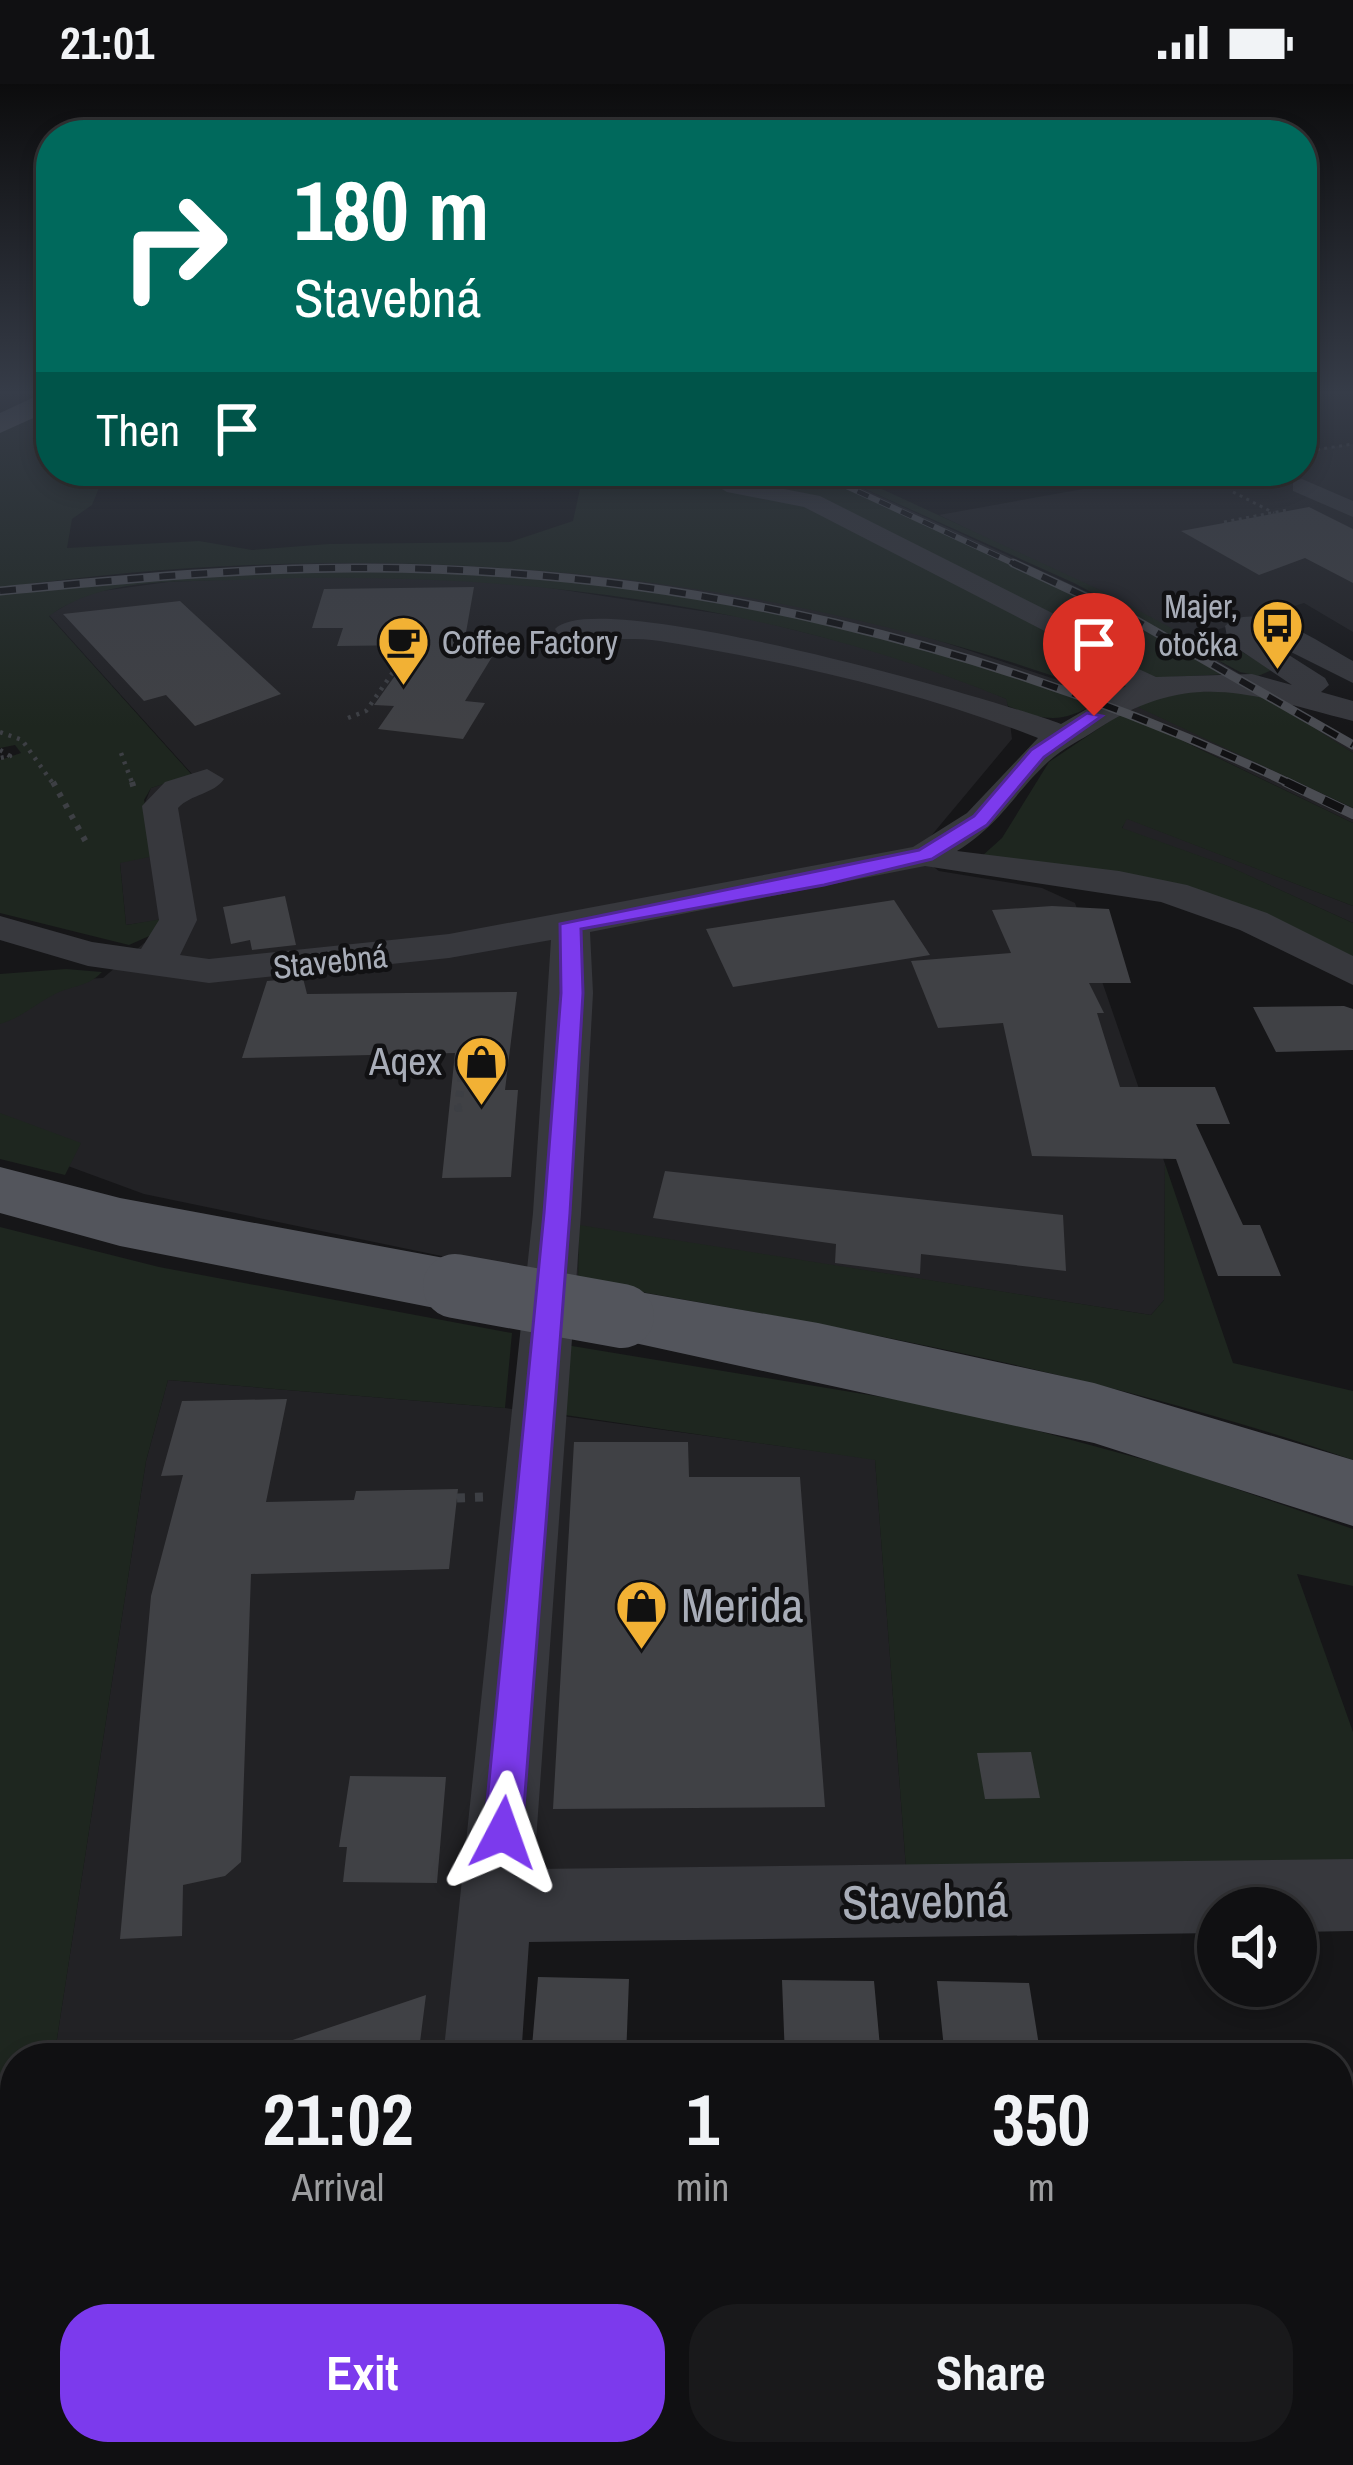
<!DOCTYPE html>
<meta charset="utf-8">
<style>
body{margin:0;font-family:"Archivo Narrow",sans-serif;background:#19191b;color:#f1f3f6;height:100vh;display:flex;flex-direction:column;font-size:45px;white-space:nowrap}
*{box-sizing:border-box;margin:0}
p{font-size:39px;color:#9c9d9f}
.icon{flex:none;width:66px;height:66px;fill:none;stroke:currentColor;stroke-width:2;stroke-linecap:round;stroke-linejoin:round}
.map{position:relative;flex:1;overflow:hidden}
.drawer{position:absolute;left:0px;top:1959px;width:1353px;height:423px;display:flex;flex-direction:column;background:#101012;border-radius:48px 48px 0 0;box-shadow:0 6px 18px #0003,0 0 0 3px #303032}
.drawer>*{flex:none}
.guide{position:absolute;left:36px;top:36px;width:1281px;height:366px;border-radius:48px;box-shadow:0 6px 18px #0003,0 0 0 3px #303032;background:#00695c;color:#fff;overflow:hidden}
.tools{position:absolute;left:1197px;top:1803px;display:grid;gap:24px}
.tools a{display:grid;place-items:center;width:120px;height:120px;border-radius:50%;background:#101012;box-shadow:0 6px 18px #0003,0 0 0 3px #303032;font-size:60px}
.pin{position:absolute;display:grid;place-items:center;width:102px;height:102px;color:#fff;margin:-123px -51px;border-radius:50% 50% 50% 0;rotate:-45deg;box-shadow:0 0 12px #0007}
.pin .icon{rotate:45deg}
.me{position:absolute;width:132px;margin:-66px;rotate:4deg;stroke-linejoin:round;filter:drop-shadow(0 0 9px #0008)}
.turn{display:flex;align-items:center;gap:42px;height:252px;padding:0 60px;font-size:54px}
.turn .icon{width:156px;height:156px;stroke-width:2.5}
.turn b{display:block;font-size:84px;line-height:102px}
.then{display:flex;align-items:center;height:114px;padding:0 60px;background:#0003;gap:24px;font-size:45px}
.eta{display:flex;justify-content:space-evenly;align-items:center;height:204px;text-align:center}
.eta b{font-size:72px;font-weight:700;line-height:84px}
.primary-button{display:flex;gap:24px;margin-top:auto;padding:24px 60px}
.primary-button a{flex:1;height:138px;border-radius:48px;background:#7c3aed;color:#fff;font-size:48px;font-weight:700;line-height:138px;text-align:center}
.primary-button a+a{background:#19191b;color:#f1f3f6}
.status{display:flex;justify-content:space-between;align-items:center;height:84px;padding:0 60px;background:#101012;direction:ltr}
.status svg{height:33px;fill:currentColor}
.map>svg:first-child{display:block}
.built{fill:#222225}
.green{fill:#1e261f}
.building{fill:#404145}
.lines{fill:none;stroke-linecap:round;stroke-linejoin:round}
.path-far4{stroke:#3d3f44;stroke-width:3;stroke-dasharray:3 4.5;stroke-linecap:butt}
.path-far3{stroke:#3d3f44;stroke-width:4.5;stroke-dasharray:3 6;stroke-linecap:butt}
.path-far2{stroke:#3d3f44;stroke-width:6;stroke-dasharray:4.5 8;stroke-linecap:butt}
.path-far1{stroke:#3d3f44;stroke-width:8;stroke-dasharray:6 9;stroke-linecap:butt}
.path{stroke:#3d3f44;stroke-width:9;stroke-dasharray:8 10;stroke-linecap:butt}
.minor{fill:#37383d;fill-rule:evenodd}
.major{fill:#53555c;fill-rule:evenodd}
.highway{fill:#63666e;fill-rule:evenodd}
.rail-far2-casing{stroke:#4a4c52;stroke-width:6}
.rail-far1-casing{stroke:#4a4c52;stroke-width:9}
.rail-casing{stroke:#4a4c52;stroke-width:10}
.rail-far2{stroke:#111113;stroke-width:4.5;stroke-dasharray:12;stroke-linecap:butt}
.rail-far1{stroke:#111113;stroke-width:6;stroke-dasharray:16;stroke-linecap:butt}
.rail{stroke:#111113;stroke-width:8;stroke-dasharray:21;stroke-linecap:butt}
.major-bridge{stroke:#53555c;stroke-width:64}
.route{fill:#7c3aed;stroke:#51269a;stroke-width:3}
.labels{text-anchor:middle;stroke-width:9;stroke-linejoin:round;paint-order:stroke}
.far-poi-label{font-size:33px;fill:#a8adb8;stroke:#111113;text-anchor:end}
.far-street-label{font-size:33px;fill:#a8adb8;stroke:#111113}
.poi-label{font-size:39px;fill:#a8adb8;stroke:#111113;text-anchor:end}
.near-poi-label{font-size:48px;fill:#a8adb8;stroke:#111113;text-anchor:start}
.near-street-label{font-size:48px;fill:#a8adb8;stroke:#111113}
</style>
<div class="status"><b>21:01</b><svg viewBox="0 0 49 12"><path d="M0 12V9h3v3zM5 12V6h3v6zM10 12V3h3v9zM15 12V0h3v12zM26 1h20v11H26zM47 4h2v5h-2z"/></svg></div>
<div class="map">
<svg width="1353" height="2381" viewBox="0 0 1353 2381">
<rect width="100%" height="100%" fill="#161618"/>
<!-- built -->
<path class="built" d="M1353,360v188l-49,-29 -114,35 -251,-123 244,-44h119v-20z
M807,387h18l332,153 196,118v11l-207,-125z
M304,479l220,5 145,15 110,17 128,30 238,79 208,99v15l-219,-106 -110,-43 -252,-66 -251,-34 -119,-5 -231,7 -171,18v-6l27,-4z
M313,492l191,5 243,37 163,41 97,40 5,40 -96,115 23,17 103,17 33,15 90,261 -1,136 -13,15 -572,-89 -1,55 -45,-6 -389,-81 -144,-53v-158l103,-5 53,-45 4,-13 -34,5 -6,-62 31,-75 41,-14 -143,-159 38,-22 81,-11z
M1126,734l227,88v17l-126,-57 -105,-37z
M168,1296l337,28 370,51 32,422 -424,6 -18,171h-411l92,-597z"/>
<!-- green -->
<path class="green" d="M51,324v63h55l-14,34 -20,14 -5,29 132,-7 53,9 77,-6 181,-2 63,-21 7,-32 73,-18h154l253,115 168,88 -76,4 -42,18c-355,-132 -736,-161 -1110,-108v-156z
M825,387h18l255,118 92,49 19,-6 63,38 -14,6 -18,-4 -166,-89z
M402,485c238,11 473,47 695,133 -34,22 -52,19 -89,4l-2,-7c-243,-100 -510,-130 -772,-119 -62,2 -133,-2 -185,36l143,159 -41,13 -7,12 15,55 -39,8 6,62 36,-6 -6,14 -27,12 -129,-32v-153l21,-7 -6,-8 -15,3v-154l171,-18z
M1175,607l84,1 94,61v55l-224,-105z
M1123,628l230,111v83l-226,-87 -5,9 106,38 125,57v40l-56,-28 -315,-79 20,-18 47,-76z
M66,885l36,3c-14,15 -29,13 -47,22 -20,10 -32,23 -55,30v-50z
M0,1029l81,30 -16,32 -65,-16z
M1165,1080l68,199 120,28v69c-250,-87 -515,-134 -775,-179l1,-56 572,90 13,-15z
M0,1143l159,40 353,66 -7,75 -337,-28 -22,81 -92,597h-39v340l-9,67h-6z
M566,1261l394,65 215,58 178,61v57l-56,-12 56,158v143l-446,6 -32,-421 -317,-46z"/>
<!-- building -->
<path class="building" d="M1309,423l44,22v54l-48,-25 -46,17 -78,-44z
M474,503l-12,68 30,2 -27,44 20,2 -22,36 -85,-10 16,-23 -20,-1 43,-60 -80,1 6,-18h-31l12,-39z
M180,517l14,13 87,80 -86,32 -29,-31 -22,6 -81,-87z
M285,812l11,49 -44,5 -2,-10 -19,4 -8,-37z
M894,816l36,55 -197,32 -27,-58z
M1052,822l57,3 22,74h-42l15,30h-7l23,74h95l15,37h-34l47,101h17l21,51h-63l-42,-117 -144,-3 -29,-133 -65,5 -27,-67 100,-8 -19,-43z
M303,894l4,16 210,-2 -12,98h13l-7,87 -69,1 13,-125 -213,5 25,-77z
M1344,922l9,3v41l-77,2 -23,-45z
M665,1087l398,44 3,56 -145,-17 -1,20 -85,-11 1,-19 -183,-26z
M287,1315l-21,103 88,-2 2,-9 102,-2 -9,80 -198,5 -10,288 -16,14 -42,9 -1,51 -62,3 31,-343 32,-121 -22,1 21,-75z
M574,1358h114l1,35h111l25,330 -272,2z
M1031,1668l9,46 -55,1 -8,-46z
M350,1692l96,1 -9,106 -94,-1 4,-35h-8z
M538,1893l91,2 -3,79h-95z
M782,1896l92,1 7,77h-96z
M937,1897l92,2 12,75h-96z
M426,1911l-8,63h-160l-1,-6z"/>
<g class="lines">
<!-- path-far4 -->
<path class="path-far4" d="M1302,368l51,-8
M1233,408l41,21
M1224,438l63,-12"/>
<!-- path-far3 -->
<path class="path-far3" d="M348,634l18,-7 39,-56 -11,-5
M0,648l22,8 32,45
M0,666l10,6 -10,2
M121,669l12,32"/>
<!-- path-far2 -->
<path class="path-far2" d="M53,698l33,60
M132,698l2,7"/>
<!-- path-far1 -->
<path class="path-far1" d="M462,992l-4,32 5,-1"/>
<!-- path -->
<path class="path" d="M457,1414l28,-1"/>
<!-- minor -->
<path class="minor" d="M691,387h31l21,10 77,15 264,133 33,30 39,18 96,-3 40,11 -64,-43 -3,-16c30,-30 99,19 128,35v22l-94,-47 66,42 4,7 -8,7 32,9v20c-102,-26 -161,-54 -257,9 -15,10 -34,19 -47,31 -36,33 -47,62 -92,90l162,20 68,14 80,28 86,43v29l-113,-55 -79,-28 -236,-36 -335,66 3,61 -12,220 -47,656 819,-10v72l-57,1v-24h-78v25l-689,9 -8,116h-78l90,-845 18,-273 -102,18 -240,25 -121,-17 -88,-26v-24l92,26 49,7 18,-29 -17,-114 23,-24 42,-13 17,10c-10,15 -33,15 -46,29l19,112 -17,35 29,4 240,-25 464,-87 54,-34 71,-75c-120,-47 -250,-76 -378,-97 -33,-5 -70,2 -101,-6l-4,-6c40,-45 440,70 506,95l65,-38 -31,-15 -31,-30 -260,-134 -77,-15z
M1302,395l51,22v16l-60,-26v-10z
M398,2367h92l-2,14h-92z"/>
<!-- major -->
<path class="major" d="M0,1083l120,31 335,62 24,8 9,18 -9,18 -24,8 -335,-66 -120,-33z
M622,1205l196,34 276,60 259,77v66l-259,-83 -496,-108 -10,-19 10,-19z"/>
<!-- highway -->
<path class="highway" d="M41,310h10v16l-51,23v-20z"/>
<defs>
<path id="rail-far2" d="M814,387l205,95"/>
<path id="rail-far1" d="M1013,479l122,57 218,125
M0,507c118,-11 235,-23 354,-23 327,-2 644,77 939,217"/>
<path id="rail" d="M1286,698l67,32"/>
</defs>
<!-- rail-far2 casing -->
<use href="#rail-far2" class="rail-far2-casing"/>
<!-- rail-far1 casing -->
<use href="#rail-far1" class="rail-far1-casing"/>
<!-- rail casing -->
<use href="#rail" class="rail-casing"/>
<!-- rail-far2 -->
<use href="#rail-far2" class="rail-far2"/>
<!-- rail-far1 -->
<use href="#rail-far1" class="rail-far1"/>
<!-- rail -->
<use href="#rail" class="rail"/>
<!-- major-bridge -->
<path class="major-bridge" d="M455,1202l167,30"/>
</g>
<!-- sky -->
<linearGradient id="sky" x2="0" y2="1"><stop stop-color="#0c0c0d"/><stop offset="0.48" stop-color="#363c48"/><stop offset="1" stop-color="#363c48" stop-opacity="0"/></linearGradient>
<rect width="1353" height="643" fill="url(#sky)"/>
<!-- route -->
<path class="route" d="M1087,629l15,3 -58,41 -57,68 -55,34 -108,26 -243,44 2,64 -13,220 -48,620 -6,14 -13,5 -13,-5 -6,-14 60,-620 17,-220 -1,-69 359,-74 55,-34 57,-66z"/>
<!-- icons -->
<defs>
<symbol id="bus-pin" viewBox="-11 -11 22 30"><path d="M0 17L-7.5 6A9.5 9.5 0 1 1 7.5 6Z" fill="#f2b134" stroke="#111113"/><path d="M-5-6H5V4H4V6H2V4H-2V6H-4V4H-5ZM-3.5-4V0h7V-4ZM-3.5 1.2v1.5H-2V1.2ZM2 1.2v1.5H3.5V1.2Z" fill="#111"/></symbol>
<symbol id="cafe-pin" viewBox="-11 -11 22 30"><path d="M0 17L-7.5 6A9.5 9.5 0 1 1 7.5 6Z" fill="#f2b134" stroke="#111113"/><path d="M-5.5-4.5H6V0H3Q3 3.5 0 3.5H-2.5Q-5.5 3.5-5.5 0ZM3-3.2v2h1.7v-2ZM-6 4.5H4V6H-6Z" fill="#111"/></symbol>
<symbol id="shop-pin" viewBox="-11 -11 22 30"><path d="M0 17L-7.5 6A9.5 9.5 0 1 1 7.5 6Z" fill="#f2b134" stroke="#111113"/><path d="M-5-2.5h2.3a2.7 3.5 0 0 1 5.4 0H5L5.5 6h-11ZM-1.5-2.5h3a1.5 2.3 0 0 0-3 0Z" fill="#111"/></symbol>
</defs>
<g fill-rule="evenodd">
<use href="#bus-pin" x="1248" y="512" width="59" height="81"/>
<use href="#cafe-pin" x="374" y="528" width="59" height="81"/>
<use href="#shop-pin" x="452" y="948" width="59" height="81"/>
<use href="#shop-pin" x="612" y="1492" width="59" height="81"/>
</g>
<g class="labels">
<!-- far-poi labels -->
<g class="far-poi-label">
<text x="1238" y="534">Majer,<tspan x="1238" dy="38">otočka</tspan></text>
<text x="442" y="570" text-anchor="start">Coffee Factory</text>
</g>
<!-- far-street labels -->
<g class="far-street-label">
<text transform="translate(330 877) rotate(-6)" y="12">Stavebná</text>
</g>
<!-- poi labels -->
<g class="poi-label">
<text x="442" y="991">Aqex</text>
</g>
<!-- near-poi labels -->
<g class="near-poi-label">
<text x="681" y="1538">Merida</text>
</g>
<!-- near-street labels -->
<g class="near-street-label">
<text transform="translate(925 1817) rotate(-1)" y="17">Stavebná</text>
</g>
</g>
</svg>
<div class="tools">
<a><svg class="icon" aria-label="sound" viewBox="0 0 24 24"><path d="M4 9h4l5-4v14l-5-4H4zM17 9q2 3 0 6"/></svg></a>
</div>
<div class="pin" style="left:1094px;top:632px;background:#d93025"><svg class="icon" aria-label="arrive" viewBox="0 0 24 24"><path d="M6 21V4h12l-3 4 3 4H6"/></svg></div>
<svg class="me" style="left:503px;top:1749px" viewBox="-20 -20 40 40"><path d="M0-17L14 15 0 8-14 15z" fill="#7c3aed" stroke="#fff" stroke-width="4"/></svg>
<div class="guide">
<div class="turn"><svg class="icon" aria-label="right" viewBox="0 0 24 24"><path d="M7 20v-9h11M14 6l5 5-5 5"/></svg><div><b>180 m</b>Stavebná</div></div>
<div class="then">Then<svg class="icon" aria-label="arrive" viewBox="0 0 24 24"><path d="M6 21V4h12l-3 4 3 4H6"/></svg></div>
</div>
<section class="drawer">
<div class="eta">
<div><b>21:02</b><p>Arrival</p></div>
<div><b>1</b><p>min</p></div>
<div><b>350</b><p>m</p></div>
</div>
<div class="primary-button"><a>Exit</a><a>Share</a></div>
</section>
</div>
